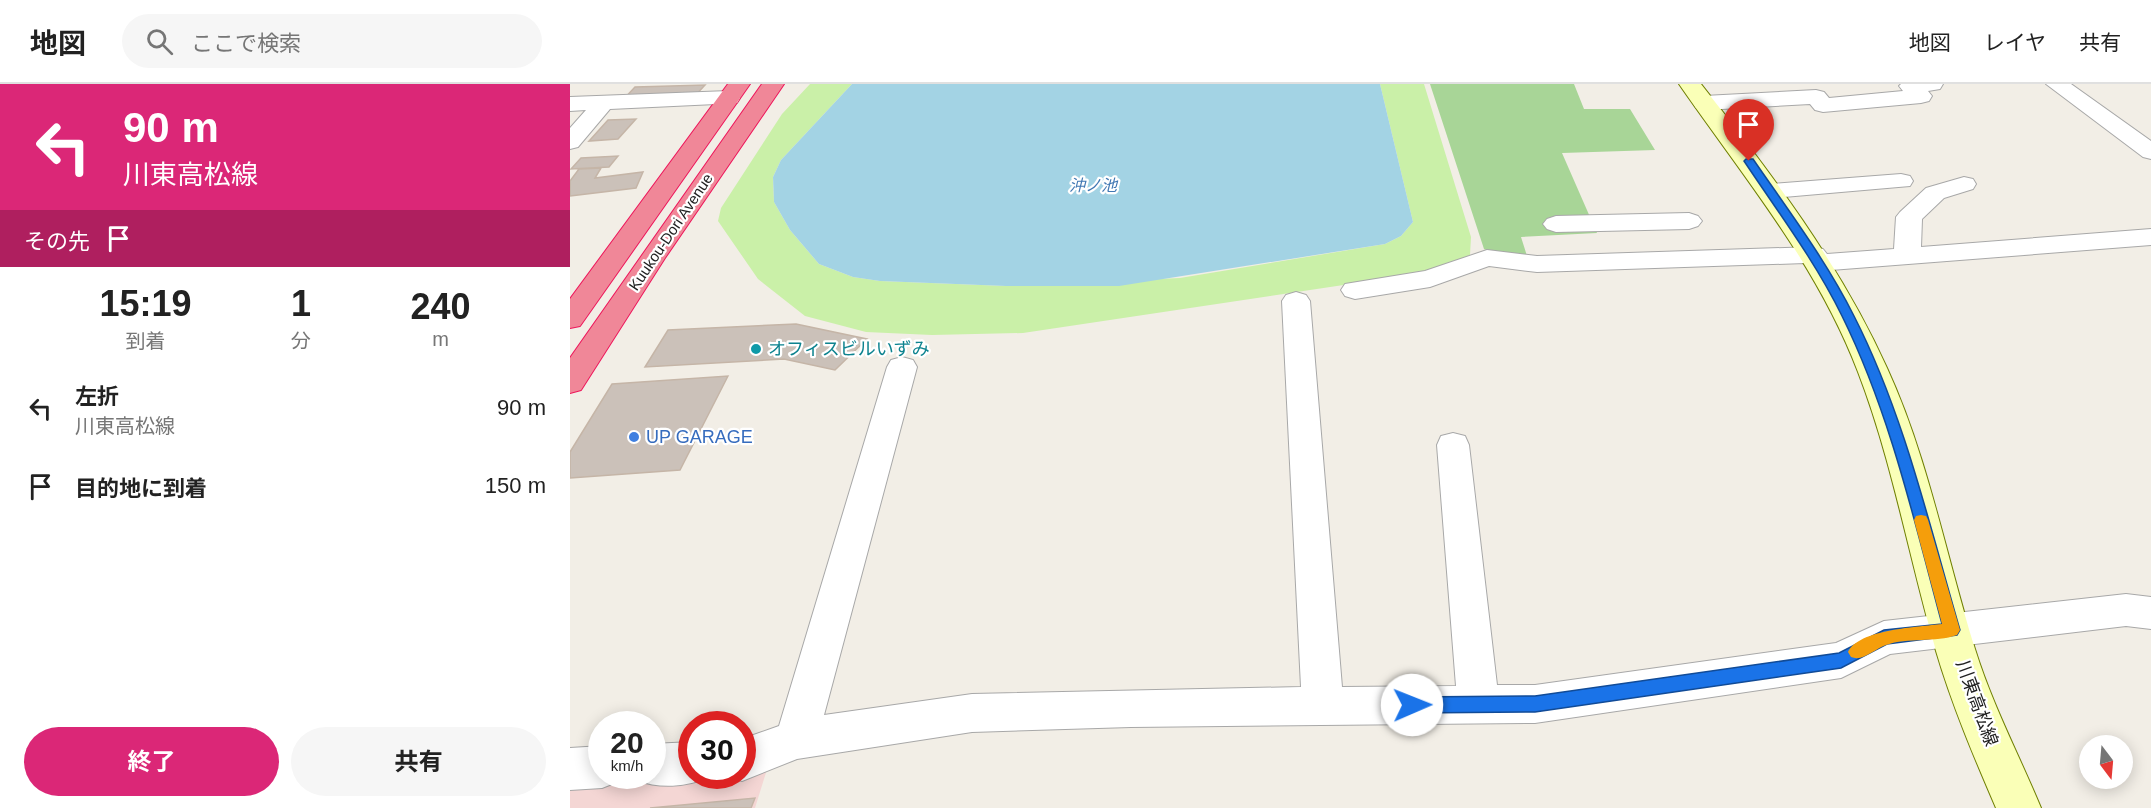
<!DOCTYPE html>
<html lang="ja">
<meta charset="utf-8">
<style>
body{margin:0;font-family:Helvetica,"Noto Sans JP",sans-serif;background:#f6f6f6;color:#222;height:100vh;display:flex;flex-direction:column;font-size:22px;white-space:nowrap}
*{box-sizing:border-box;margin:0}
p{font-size:20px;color:#767676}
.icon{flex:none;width:33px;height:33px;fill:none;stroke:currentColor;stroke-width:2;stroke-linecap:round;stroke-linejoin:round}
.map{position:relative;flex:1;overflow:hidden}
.details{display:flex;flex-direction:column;background:#fff;width:570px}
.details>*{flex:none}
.top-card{background:#db2777;color:#fff;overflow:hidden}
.needle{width:39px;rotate:164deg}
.buttons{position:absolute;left:1509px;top:651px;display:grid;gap:12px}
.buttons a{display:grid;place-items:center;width:54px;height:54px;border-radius:50%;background:#fff;box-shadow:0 3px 15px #0003;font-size:30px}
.speed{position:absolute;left:18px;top:627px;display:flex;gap:12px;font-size:30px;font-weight:700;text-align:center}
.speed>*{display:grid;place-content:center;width:78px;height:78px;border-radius:50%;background:#fff;box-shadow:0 3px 15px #0003;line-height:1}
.speed small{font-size:15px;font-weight:400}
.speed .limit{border:9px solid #d22;background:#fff;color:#111}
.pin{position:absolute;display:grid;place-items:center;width:51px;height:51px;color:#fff;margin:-62px -26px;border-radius:50% 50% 50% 0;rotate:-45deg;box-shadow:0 0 6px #0007}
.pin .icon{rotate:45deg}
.me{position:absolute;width:66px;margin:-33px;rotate:89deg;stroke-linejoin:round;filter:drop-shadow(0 0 4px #0008)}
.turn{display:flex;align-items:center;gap:21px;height:126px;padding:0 24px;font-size:27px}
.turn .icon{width:78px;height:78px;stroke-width:2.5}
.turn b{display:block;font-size:42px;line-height:51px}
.then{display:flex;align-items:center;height:57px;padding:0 24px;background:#0003;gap:12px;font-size:22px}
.eta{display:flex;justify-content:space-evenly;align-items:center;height:102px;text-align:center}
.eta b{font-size:36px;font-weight:700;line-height:42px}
.action{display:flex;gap:12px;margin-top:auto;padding:12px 24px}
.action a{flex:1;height:69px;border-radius:36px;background:#db2777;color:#fff;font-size:24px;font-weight:700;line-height:69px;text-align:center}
.action a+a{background:#f6f6f6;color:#222}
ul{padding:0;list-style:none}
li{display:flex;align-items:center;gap:18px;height:78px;padding:0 24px}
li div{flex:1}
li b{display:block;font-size:22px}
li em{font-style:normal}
header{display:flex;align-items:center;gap:36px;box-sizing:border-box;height:84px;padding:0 30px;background:#fff;border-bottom:2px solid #e0e0e0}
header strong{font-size:28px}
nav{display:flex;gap:33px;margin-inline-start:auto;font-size:21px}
.search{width:420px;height:54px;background:#f6f6f6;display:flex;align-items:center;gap:15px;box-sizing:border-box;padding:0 21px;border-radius:33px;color:#767676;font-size:22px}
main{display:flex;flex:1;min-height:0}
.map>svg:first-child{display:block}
.commercial{fill:#f4d6d4}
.grass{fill:#caf0a8}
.forest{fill:#a8d597}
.water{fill:#a3d3e4}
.building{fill:#cbc1b9;stroke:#c5b5a7;stroke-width:1.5}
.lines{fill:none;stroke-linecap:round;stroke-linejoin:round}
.street-casing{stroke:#a8a8a8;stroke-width:2}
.secondary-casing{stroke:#6f7f00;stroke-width:2}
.highway-casing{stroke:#ee165b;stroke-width:2}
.street{fill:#fff;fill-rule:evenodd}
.secondary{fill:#faffb7;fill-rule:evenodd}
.highway{fill:#f08798;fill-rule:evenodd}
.route{fill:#1a73e8;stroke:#114b97;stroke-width:1.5}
.slow{fill:#f59e0b}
.culture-dot{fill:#0f9aa8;stroke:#fff;stroke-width:2}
.shop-dot{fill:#3f7fe0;stroke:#fff;stroke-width:2}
.labels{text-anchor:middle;stroke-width:4.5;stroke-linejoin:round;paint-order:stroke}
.far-street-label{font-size:15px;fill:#212121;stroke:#fff}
.far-water-label{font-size:16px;font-style:italic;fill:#4077b3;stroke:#fff}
.culture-label{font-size:18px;fill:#0d838f;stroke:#fff;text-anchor:start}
.shop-label{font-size:18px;fill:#366cbe;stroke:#fff;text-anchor:start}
.street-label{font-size:18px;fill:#212121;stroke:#fff}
</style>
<header>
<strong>地図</strong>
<div class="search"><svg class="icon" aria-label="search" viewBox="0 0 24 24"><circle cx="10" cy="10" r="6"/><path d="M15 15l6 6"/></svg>ここで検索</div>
<nav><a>地図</a><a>レイヤ</a><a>共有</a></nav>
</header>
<main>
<section class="details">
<div class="top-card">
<div class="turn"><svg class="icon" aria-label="left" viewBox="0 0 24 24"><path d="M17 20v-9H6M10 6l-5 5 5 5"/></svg><div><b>90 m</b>川東高松線</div></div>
<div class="then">その先<svg class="icon" aria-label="arrive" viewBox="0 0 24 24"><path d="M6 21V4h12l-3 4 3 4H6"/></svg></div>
</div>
<div class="eta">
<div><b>15:19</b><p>到着</p></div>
<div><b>1</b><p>分</p></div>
<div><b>240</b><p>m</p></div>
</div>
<ul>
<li><svg class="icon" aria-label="left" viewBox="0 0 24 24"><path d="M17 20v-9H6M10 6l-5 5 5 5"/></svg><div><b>左折</b><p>川東高松線</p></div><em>90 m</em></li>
<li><svg class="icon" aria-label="arrive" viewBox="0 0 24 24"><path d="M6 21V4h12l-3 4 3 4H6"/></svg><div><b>目的地に到着</b></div><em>150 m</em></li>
</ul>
<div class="action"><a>終了</a><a>共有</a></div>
</section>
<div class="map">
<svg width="1581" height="724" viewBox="0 0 1581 724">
<rect width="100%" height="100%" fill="#f2eee6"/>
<!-- commercial -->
<path class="commercial" d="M198,682l-13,42h-185v-27l20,-4 152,-1z"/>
<!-- grass -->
<path class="grass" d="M240,0h42l-71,76 -8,17 1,25 16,28 29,34 34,13 27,4 126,5 174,-8 205,-34 16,-8 12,-14 -33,-138h44l47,153 -1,18 -23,11 -50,11 -374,56 -91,2 -66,-3 -61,-16 -47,-37 -40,-58 3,-13 61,-94z"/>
<!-- forest -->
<path class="forest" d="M860,0h144l10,25h46l25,41 -93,3 35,80 -76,4 6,19 -30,-2 -13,-5z"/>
<!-- water -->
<path class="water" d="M282,0h528l33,138 -12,14 -16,8 -266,42h-113l-126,-5 -27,-4 -34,-13 -29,-34 -16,-28 -1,-25 8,-17z"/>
<!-- building -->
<path class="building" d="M135,1l-12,13 -71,3 13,-14z
M66,35l-18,20 -29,2 19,-21z
M48,72l-9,11 -38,2 10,-11z
M31,84l-6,10 48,-6 -7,16 -66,8v-15l9,-12z
M226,240l71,15 -32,31 -51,-11 -139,8 23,-37z
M158,292l-48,94 -110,8v-26l42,-68z
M185,714l-4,10h-101z"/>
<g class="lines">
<defs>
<path id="street" d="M1331,0h42l-3,5 -12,2 4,5 -3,5 -8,2 -98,9 -8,-2 -5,-6 -106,6 -8,-2 -3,-5 3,-5 8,-2 112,-6 8,2 5,6 74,-7 -4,-5z
M1476,0h25l80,57v18l-8,-2z
M159,7l8,2 3,5 -3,5 -127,6 -32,38 -8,2v-21l16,-18 -16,1v-14z
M1331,90l9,2 3,5 -3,5 -139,12 -9,-2 -3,-5 3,-5 9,-2z
M1394,93l9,2 3,5 -3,5 -29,9 -22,21 -1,28 230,-18v16l-333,26 -10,-2 -3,-6 -268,9 -48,-6 -59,21 -75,12 -10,-3 -4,-6 4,-6 80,-13 62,-21 50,6 277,-9 9,2 4,5 67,-5 2,-32 4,-5 26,-24z
M1119,129l9,3 4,5 -4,5 -9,3 -133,3 -9,-3 -4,-5 4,-5 9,-3z
M726,208l10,3 4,6 32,386 114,-1 -19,-241 4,-9 12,-3 12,3 4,9 28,240h38l301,-42 48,-22 242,-27 25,3v32l-25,-3 -236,28 -49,24 -306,45 -404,4 -159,5 -175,27 -55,22 -13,-5h13v-37l37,-13 108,-359 4,-7 11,-3 11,3 4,7 -93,348 148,-21 329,-7 -19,-386 4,-6z
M122,658v34h16l-1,2c-22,9 -48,11 -70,2l-2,-4h17v-32z
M32,662v30h18l-3,6 -15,6 -32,2v-42z"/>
<path id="secondary" d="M1109,0h22c70,89 139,180 186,284 41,89 59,188 88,281 17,55 44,106 66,159h-45c-22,-51 -44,-103 -60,-157 -27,-93 -43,-188 -78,-279 -41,-108 -114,-194 -179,-288z"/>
<path id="highway" d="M158,0h22l-170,242 -10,2v-29z
M192,0h22l-119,174 -84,132 -11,3v-35z"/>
</defs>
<!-- street casing -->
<use href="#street" class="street-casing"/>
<!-- secondary casing -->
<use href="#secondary" class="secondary-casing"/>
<!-- highway casing -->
<use href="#highway" class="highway-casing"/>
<!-- street -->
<use href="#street" class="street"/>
<!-- secondary -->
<use href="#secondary" class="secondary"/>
<!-- highway -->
<use href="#highway" class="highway"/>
</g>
<!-- route -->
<path class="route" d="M1176,75h7c35,51 73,101 101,157 50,98 75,208 106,314l-3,5 -70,9 -46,24 -306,44 -123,1 -6,-2 -3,-6 3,-5 6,-3 123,-1 304,-43 45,-23 58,-6c-28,-104 -52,-211 -100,-308 -27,-55 -64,-104 -98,-155z"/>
<!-- slow -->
<path class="slow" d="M1351,431l5,1 2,4 32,110 -3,5c-22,8 -49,2 -71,10 -12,4 -23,17 -35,12l-3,-5c11,-23 71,-25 94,-28l-28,-104 2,-4z"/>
<!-- markers -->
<circle class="culture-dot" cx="186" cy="265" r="6"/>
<circle class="shop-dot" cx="64" cy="353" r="6"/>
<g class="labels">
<!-- far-street labels -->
<g class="far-street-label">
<text transform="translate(101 148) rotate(-56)" y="5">Kuukou-Dori Avenue</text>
</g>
<!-- far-water labels -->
<g class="far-water-label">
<text x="523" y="107">沖ノ池</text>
</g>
<!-- culture labels -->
<g class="culture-label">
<text x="198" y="271">オフィスビルいずみ</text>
</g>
<!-- shop labels -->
<g class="shop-label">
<text x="76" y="359">UP GARAGE</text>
</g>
<!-- street labels -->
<g class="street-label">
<text transform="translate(1407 619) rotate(70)" y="6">川東高松線</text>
</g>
</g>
</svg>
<div class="buttons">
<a><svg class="needle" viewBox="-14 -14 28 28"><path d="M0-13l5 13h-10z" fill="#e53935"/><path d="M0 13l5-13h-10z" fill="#767676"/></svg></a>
</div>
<div class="speed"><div>20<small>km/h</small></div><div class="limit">30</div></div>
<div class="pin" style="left:1179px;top:77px;background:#d93025"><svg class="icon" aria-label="arrive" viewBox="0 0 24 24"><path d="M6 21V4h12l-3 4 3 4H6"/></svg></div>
<svg class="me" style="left:842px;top:621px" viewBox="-20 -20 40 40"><circle r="19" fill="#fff"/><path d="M0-13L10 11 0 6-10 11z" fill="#1a73e8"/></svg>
</div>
</main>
